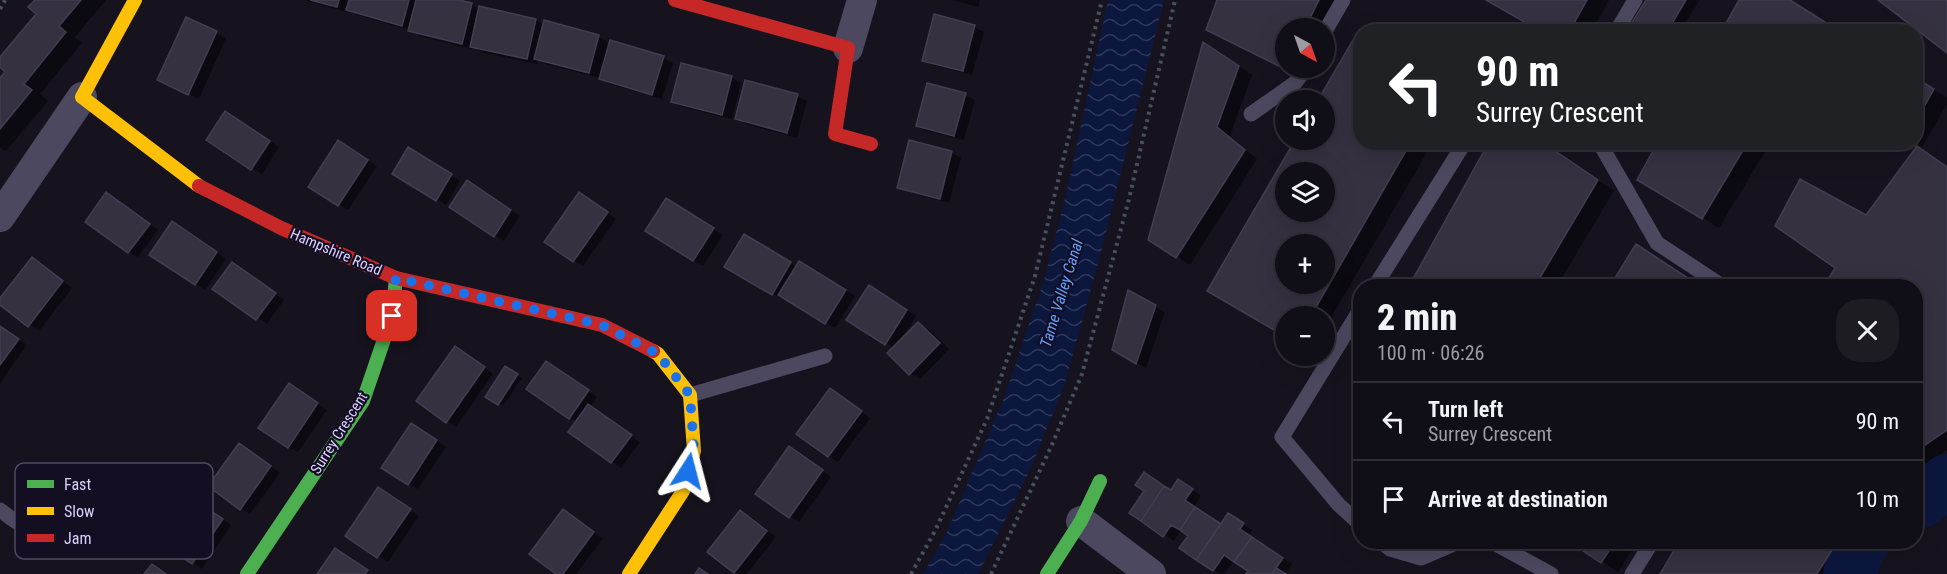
<!DOCTYPE html>
<meta charset="utf-8">
<style>
body{margin:0;font-family:"Roboto Condensed",sans-serif;background:#1e1c23;color:#f1f3f6;height:100vh;display:flex;flex-direction:column;font-size:22px;white-space:nowrap}
*{box-sizing:border-box;margin:0}
p{font-size:20px;color:#9c9ca1}
.icon{flex:none;width:33px;height:33px;fill:none;stroke:currentColor;stroke-width:2;stroke-linecap:round;stroke-linejoin:round}
.map{position:relative;flex:1;overflow:hidden}
.sheet{position:absolute;left:1353px;top:279px;width:570px;height:270px;display:flex;flex-direction:column;background:#100e16;border-radius:24px;box-shadow:0 6px 24px #0002,0 0 0 2px #302e35}
.sheet>*{flex:none}
.top-card{position:absolute;left:1353px;top:24px;width:570px;height:126px;border-radius:24px;box-shadow:0 6px 24px #0002,0 0 0 2px #302e35;background:#202124;color:#fff;overflow:hidden}
.needle{width:39px;rotate:140deg}
.fabs{position:absolute;left:1275px;top:18px;display:grid;gap:12px}
.fabs a{display:grid;place-items:center;width:60px;height:60px;border-radius:50%;background:#100e16;box-shadow:0 6px 24px #0002,0 0 0 2px #302e35;font-size:30px}
.pin{position:absolute;display:grid;place-items:center;width:51px;height:51px;color:#fff;margin:-26px;border-radius:12px;box-shadow:0 3px 9px #0006}
.me{position:absolute;width:66px;margin:-33px;rotate:9deg;stroke-linejoin:round;filter:drop-shadow(0 0 4px #0008)}
.turn{display:flex;align-items:center;gap:21px;height:126px;padding:0 24px;font-size:27px}
.turn .icon{width:78px;height:78px;stroke-width:2.5}
.turn b{display:block;font-size:42px;line-height:51px}
.round{display:grid;place-items:center;flex:none;width:63px;height:63px;border-radius:24px;background:#1e1c23}
.summary{display:flex;align-items:center;justify-content:space-between;height:102px;padding:0 24px}
h1{font-size:36px;font-weight:800;line-height:45px}
ul{padding:0;list-style:none}
li{display:flex;align-items:center;gap:18px;height:78px;padding:0 24px;border-top:2px solid #302e35}
li div{flex:1}
li b{display:block;font-size:22px}
li em{font-style:normal}
.map>svg:first-child{display:block}
.water{fill:url(#water-waves)}
.shadow{fill:#0007;fill-rule:evenodd}
.lines{fill:none;stroke-linecap:round;stroke-linejoin:round}
.river{stroke:#0b173d;stroke-width:54}
.building{fill:#363141;stroke:#443d52;stroke-width:1.5;fill-rule:evenodd}
.path{stroke:#47505f;stroke-width:4;stroke-dasharray:3 4.5;stroke-linecap:butt}
.lane{stroke:#4c485f;stroke-width:15}
.street{stroke:#4c485f;stroke-width:30}
.fast{stroke:#4caf50;stroke-width:14}
.slow{stroke:#ffc107;stroke-width:14}
.jam{stroke:#c62828;stroke-width:14}
.route{stroke:#1a73e8;stroke-width:10;stroke-dasharray:0 18}
.labels{text-anchor:middle;stroke-width:4.5;stroke-linejoin:round;paint-order:stroke}
.street-label{font-size:15px;fill:#dcd1fe;stroke:#140e23}
.water-label{font-size:16px;font-style:italic;fill:#61a0fc;stroke:#140e23}
.key{fill:#140e23;stroke:#504865;stroke-width:1.5}
.key-label{font-size:16px;fill:#dcd1fe}
</style>
<div class="map">
<svg width="1947" height="574" viewBox="0 0 1947 574">
<defs>
<pattern id="water-waves" width="16" height="10" patternUnits="userSpaceOnUse" patternTransform="scale(1.5)"><rect width="16" height="10" fill="#0b173d"/><path d="M0 5q4-4 8 0t8 0" fill="none" stroke="#2e385a"/></pattern>
</defs>
<rect width="100%" height="100%" fill="#16131e"/>
<!-- water -->
<path class="water" d="M1108,0h56l-66,264 -34,122 -34,84 -52,104h-55l22,-38 59,-138 40,-118 22,-85z"/>
<!-- shadow -->
<path class="shadow" d="M36,0h70l-31,37 7,6 -42,51 8,7 -42,50 -6,-3v-67l7,-9 -7,-7v-6l38,-46z
M304,0h149l19,5 8,5 56,10 8,5 54,11 10,6 -4,16h59l10,5 -11,36 -52,-15 -9,-6 -56,-14 -7,-4 -1,4 -56,-12 -9,-6v3l-52,-13 -10,-6 -53,-15 -10,-6v3z
M951,0h29l-2,7z
M1218,0h122l-16,28h-38v40h21l-5,10 -94,-48z
M1489,0h120l-18,32h-46z
M1648,0h52l-21,32h-52z
M187,19l39,19 -27,61 -32,-16z
M974,27l10,5 -12,43 -39,-10 -10,-5z
M1354,42l6,4v96h73l-109,188v-14h-38l-77,-25 88,-151h27v-40h-4zM1286,172h38v40h-38zM1286,244h38v40h-38z
M1217,52l35,23 -22,61 27,23 -67,106 -41,-26z
M731,77l10,6 -9,36 -50,-12 -9,-6z
M1916,79l31,19v6l-25,43 -8,-5z
M965,95l10,5 -11,40 -37,-9 -9,-6z
M797,96l10,5 -10,37 -51,-14 -10,-6z
M235,118l44,29 -17,27 -54,-34z
M910,142l42,11 9,5 -12,45 -41,-11 -9,-5z
M1491,142h50l73,49 -57,95h-146z
M1660,142h111l-52,86 -80,-49z
M1859,142h19l-4,9z
M348,148l29,18 -29,44 -38,-23z
M1918,148l29,19v283l-31,21v-185h-90l41,-69z
M408,149l52,32 -14,24 -52,-32z
M477,188l43,28 -16,25 -10,-6z
M116,200l42,30 -20,27 -9,-5z
M589,200l27,19 -33,47 -10,-6z
M676,206l47,29 -20,31 -10,-6z
M182,229l44,30 -21,31 -54,-36z
M744,236l53,31 2,-4 56,33 -20,32 -51,-31 -2,2 -56,-33z
M1636,246l17,9 47,31h-89z
M42,264l30,24 -33,43 -39,-28v-3z
M242,269l42,31 -17,24 -52,-35z
M879,292l37,24 -13,21 15,-13 10,5 21,20 -29,30 -10,-6 -16,-25 -8,-5z
M1129,292l36,20 -19,56 -33,-19z
M0,326l27,19 -27,38z
M465,354l28,20 -37,53 -9,-6z
M506,368l16,10 -19,28 -16,-10z
M556,368l41,29 -7,10 50,35 -19,26 -51,-36 7,-10 -7,-5z
M299,391l28,19 -29,42 -10,-5z
M840,395l30,23 -32,44 -9,-6z
M421,430l25,17 -28,42 -9,-5z
M240,445l40,28 -30,41 -10,-6z
M799,454l32,23 -32,45 -9,-5z
M1188,486l13,10 -7,11 28,19 16,-5 14,9 -3,6 43,28 -7,10h-38l3,-4 -16,-10 -10,14h-4l-39,-26 9,-12 -9,-6 -7,11 -43,-28 40,-22z
M388,494l31,22 -31,46 -41,-26z
M205,507l26,18 -29,44 -9,-6z
M563,511l40,28 -27,35h-18z
M740,512l36,25 -29,37h-8l-4,-2 -26,-20z
M1573,542h64l-19,30z
M1681,542h173l-1,12 -13,20h-178z"/>
<g class="lines">
<!-- river -->
<path class="river" d="M1916,502l5,-1 26,-20
M1850,574l6,-22 7,-10"/>
</g>
<!-- building -->
<path class="building" d="M35,0h46l-22,26 7,6 -42,52 8,6 -32,39v-51l5,-6 -5,-5v-10l36,-43 -8,-7z
M310,0h29l-2,7z
M349,0h60l-7,26 -56,-16z
M416,0h43l13,3 -10,41 -54,-13z
M1217,0h102l-14,28h-19l-1,41 -79,-39z
M1486,0h101l-18,32h-27z
M1646,0h40l-19,32h-41z
M1739,0h51l51,32h-120z
M1878,0h69v53z
M479,6l57,13 -9,40 -57,-12z
M934,14l41,11 -12,46 -41,-10z
M186,17l31,14 -29,64 -31,-15z
M544,20l55,15 -10,38 -55,-14z
M610,40l54,16 -12,39 -53,-16z
M1353,40l7,4v98h51l-100,174h-25v21l-79,-46 88,-151h29v-40h-6zM1286,172h38v40h-38zM1286,244h38v40h-38z
M1203,42l36,24 -22,61 28,23 -69,108 -28,-18z
M681,63l51,13 -10,39 -51,-13z
M1916,78l18,11 -18,32z
M745,80l53,14 -11,39 -52,-14z
M927,83l39,10 -12,43 -38,-10z
M225,111l45,30 -19,29 -45,-30z
M338,140l30,20 -30,46 -30,-19z
M909,140l43,11 -12,48 -43,-11z
M1489,142h53l56,38 -63,106h-126z
M1658,142h90l-46,77 -65,-39z
M1917,146l30,21v263l-31,21v-165h-92l11,-18 -60,-42 25,-47 66,36z
M408,147l44,27 -16,27 -44,-27z
M467,180l44,30 -17,27 -45,-30z
M106,192l44,32 -22,29 -43,-31z
M579,192l29,20 -35,50 -29,-20z
M666,198l48,30 -21,33 -48,-30z
M172,221l45,31 -22,33 -46,-30z
M744,234l47,28 -19,33 -48,-28z
M1636,244l64,42h-90z
M32,257l31,24 -35,46 -28,-22v-7z
M799,261l47,29 -21,34 -47,-29z
M232,262l44,31 -20,27 -44,-31z
M869,285l38,25 -22,35 -39,-25z
M1128,290l28,15 -20,59 -24,-14z
M918,322l22,21 -31,32 -22,-22z
M0,326l19,13 -19,26z
M455,346l30,21 -39,56 -30,-22z
M546,361l43,29 -20,29 -43,-30z
M505,366l13,8 -20,31 -13,-8z
M289,383l29,20 -30,45 -30,-20z
M830,388l32,23 -34,46 -32,-23z
M588,404l44,31 -21,28 -43,-31z
M411,423l26,17 -29,45 -27,-17z
M239,443l32,23 -31,44 -32,-24z
M789,446l34,24 -34,48 -34,-24z
M1144,472l20,14 -23,35 -12,-8 15,-22 -9,-6z
M1178,479l15,10 -8,11 10,7 -15,23 -9,-5 -8,12 -22,-16 23,-35 7,4z
M378,487l33,22 -34,49 -32,-22z
M195,500l28,19 -31,45 -28,-19z
M1195,507l26,17 -25,36 -17,-12 9,-12 -8,-6z
M563,509l31,23 -31,42h-7l-27,-20z
M740,510l27,21 -33,42 -27,-21z
M1228,513l16,10 -4,6 12,8 -18,25 -10,-7 -11,16 -17,-11z
M1252,537l31,21 -11,16h-26l2,-3 -14,-9z
M1570,542h45l-14,21z
M1679,542h158l-20,32h-157z
M335,548l33,22 -3,4h-48z
M152,564l14,10h-22z
M699,568l9,6h-13z
M1276,568l10,6h-14z"/>
<g class="lines">
<!-- path -->
<path class="path" d="M0,9l5,-9
M911,574l24,-43 52,-112 48,-143 67,-276
M991,574l60,-127 31,-73 47,-175 46,-199"/>
<!-- lane -->
<path class="lane" d="M1616,32l19,-32
M1324,33l19,-33
M1251,114l44,-31 11,-15
M1599,142l58,101 65,43
M1375,286l90,-144
M1360,310l-78,127 57,68 21,19
M690,395l135,-39
M0,510c9,6 21,19 33,15l15,-25
M1382,542l8,7 31,9 37,-16
M1492,542l59,32
M1632,574l20,-32"/>
<!-- street -->
<path class="street" d="M848,48l14,-48
M0,217l82,-120
M1081,521l70,53"/>
<!-- fast -->
<path class="fast" d="M247,574l116,-173 29,-85 4,-38
M1047,574l34,-53 19,-40"/>
<!-- slow -->
<path class="slow" d="M135,0l-53,97 117,89
M629,574l54,-83 11,-40 -4,-56 -32,-41 -5,-3"/>
<!-- jam -->
<path class="jam" d="M675,0l173,48 -13,86 36,10
M199,186l82,42 115,50 206,47 51,26"/>
</g>
<g class="lines">
<!-- route -->
<path class="route" d="M392,316l4,-38 206,47 56,29 32,41 4,56 -6,20"/>
</g>
<g class="labels">
<!-- street labels -->
<g class="street-label">
<text transform="translate(336 252) rotate(23)" y="5">Hampshire Road</text>
<text transform="translate(339 433) rotate(-58)" y="5">Surrey Crescent</text>
</g>
<!-- water labels -->
<g class="water-label">
<text transform="translate(1061 293) rotate(-73)" y="6">Tame Valley Canal</text>
</g>
</g>
<!-- legend -->
<rect x="15" y="463" width="198" height="96" rx="9" class="key"/>
<rect x="27" y="480" width="27" height="8" fill="#4caf50"/>
<rect x="27" y="507" width="27" height="8" fill="#ffc107"/>
<rect x="27" y="534" width="27" height="8" fill="#c62828"/>
<g class="key-label">
<text x="64" y="490">Fast</text>
<text x="64" y="517">Slow</text>
<text x="64" y="544">Jam</text>
</g>
</svg>
<div class="fabs">
<a><svg class="needle" viewBox="-14 -14 28 28"><path d="M0-13l5 13h-10z" fill="#e53935"/><path d="M0 13l5-13h-10z" fill="#9c9ca1"/></svg></a>
<a><svg class="icon" aria-label="sound" viewBox="0 0 24 24"><path d="M4 9h4l5-4v14l-5-4H4zM17 9q2 3 0 6"/></svg></a>
<a><svg class="icon" aria-label="layers" viewBox="0 0 24 24"><path d="M12 4l9 5-9 5-9-5zM3 14l9 5 9-5"/></svg></a>
<a>+</a>
<a>−</a>
</div>
<div class="pin" style="left:392px;top:316px;background:#d93025"><svg class="icon" aria-label="arrive" viewBox="0 0 24 24"><path d="M6 21V4h12l-3 4 3 4H6"/></svg></div>
<svg class="me" style="left:688px;top:471px" viewBox="-20 -20 40 40"><path d="M0-17L14 15 0 8-14 15z" fill="#1a73e8" stroke="#fff" stroke-width="4"/></svg>
<div class="top-card">
<div class="turn"><svg class="icon" aria-label="left" viewBox="0 0 24 24"><path d="M17 20v-9H6M10 6l-5 5 5 5"/></svg><div><b>90 m</b>Surrey Crescent</div></div>
</div>
<section class="sheet">
<div class="summary"><div><h1>2 min</h1><p>100 m · 06:26</p></div><a class="round"><svg class="icon" aria-label="close" viewBox="0 0 24 24"><path d="M6 6l12 12M18 6L6 18"/></svg></a></div>
<ul>
<li><svg class="icon" aria-label="left" viewBox="0 0 24 24"><path d="M17 20v-9H6M10 6l-5 5 5 5"/></svg><div><b>Turn left</b><p>Surrey Crescent</p></div><em>90 m</em></li>
<li><svg class="icon" aria-label="arrive" viewBox="0 0 24 24"><path d="M6 21V4h12l-3 4 3 4H6"/></svg><div><b>Arrive at destination</b></div><em>10 m</em></li>
</ul>
</section>
</div>
